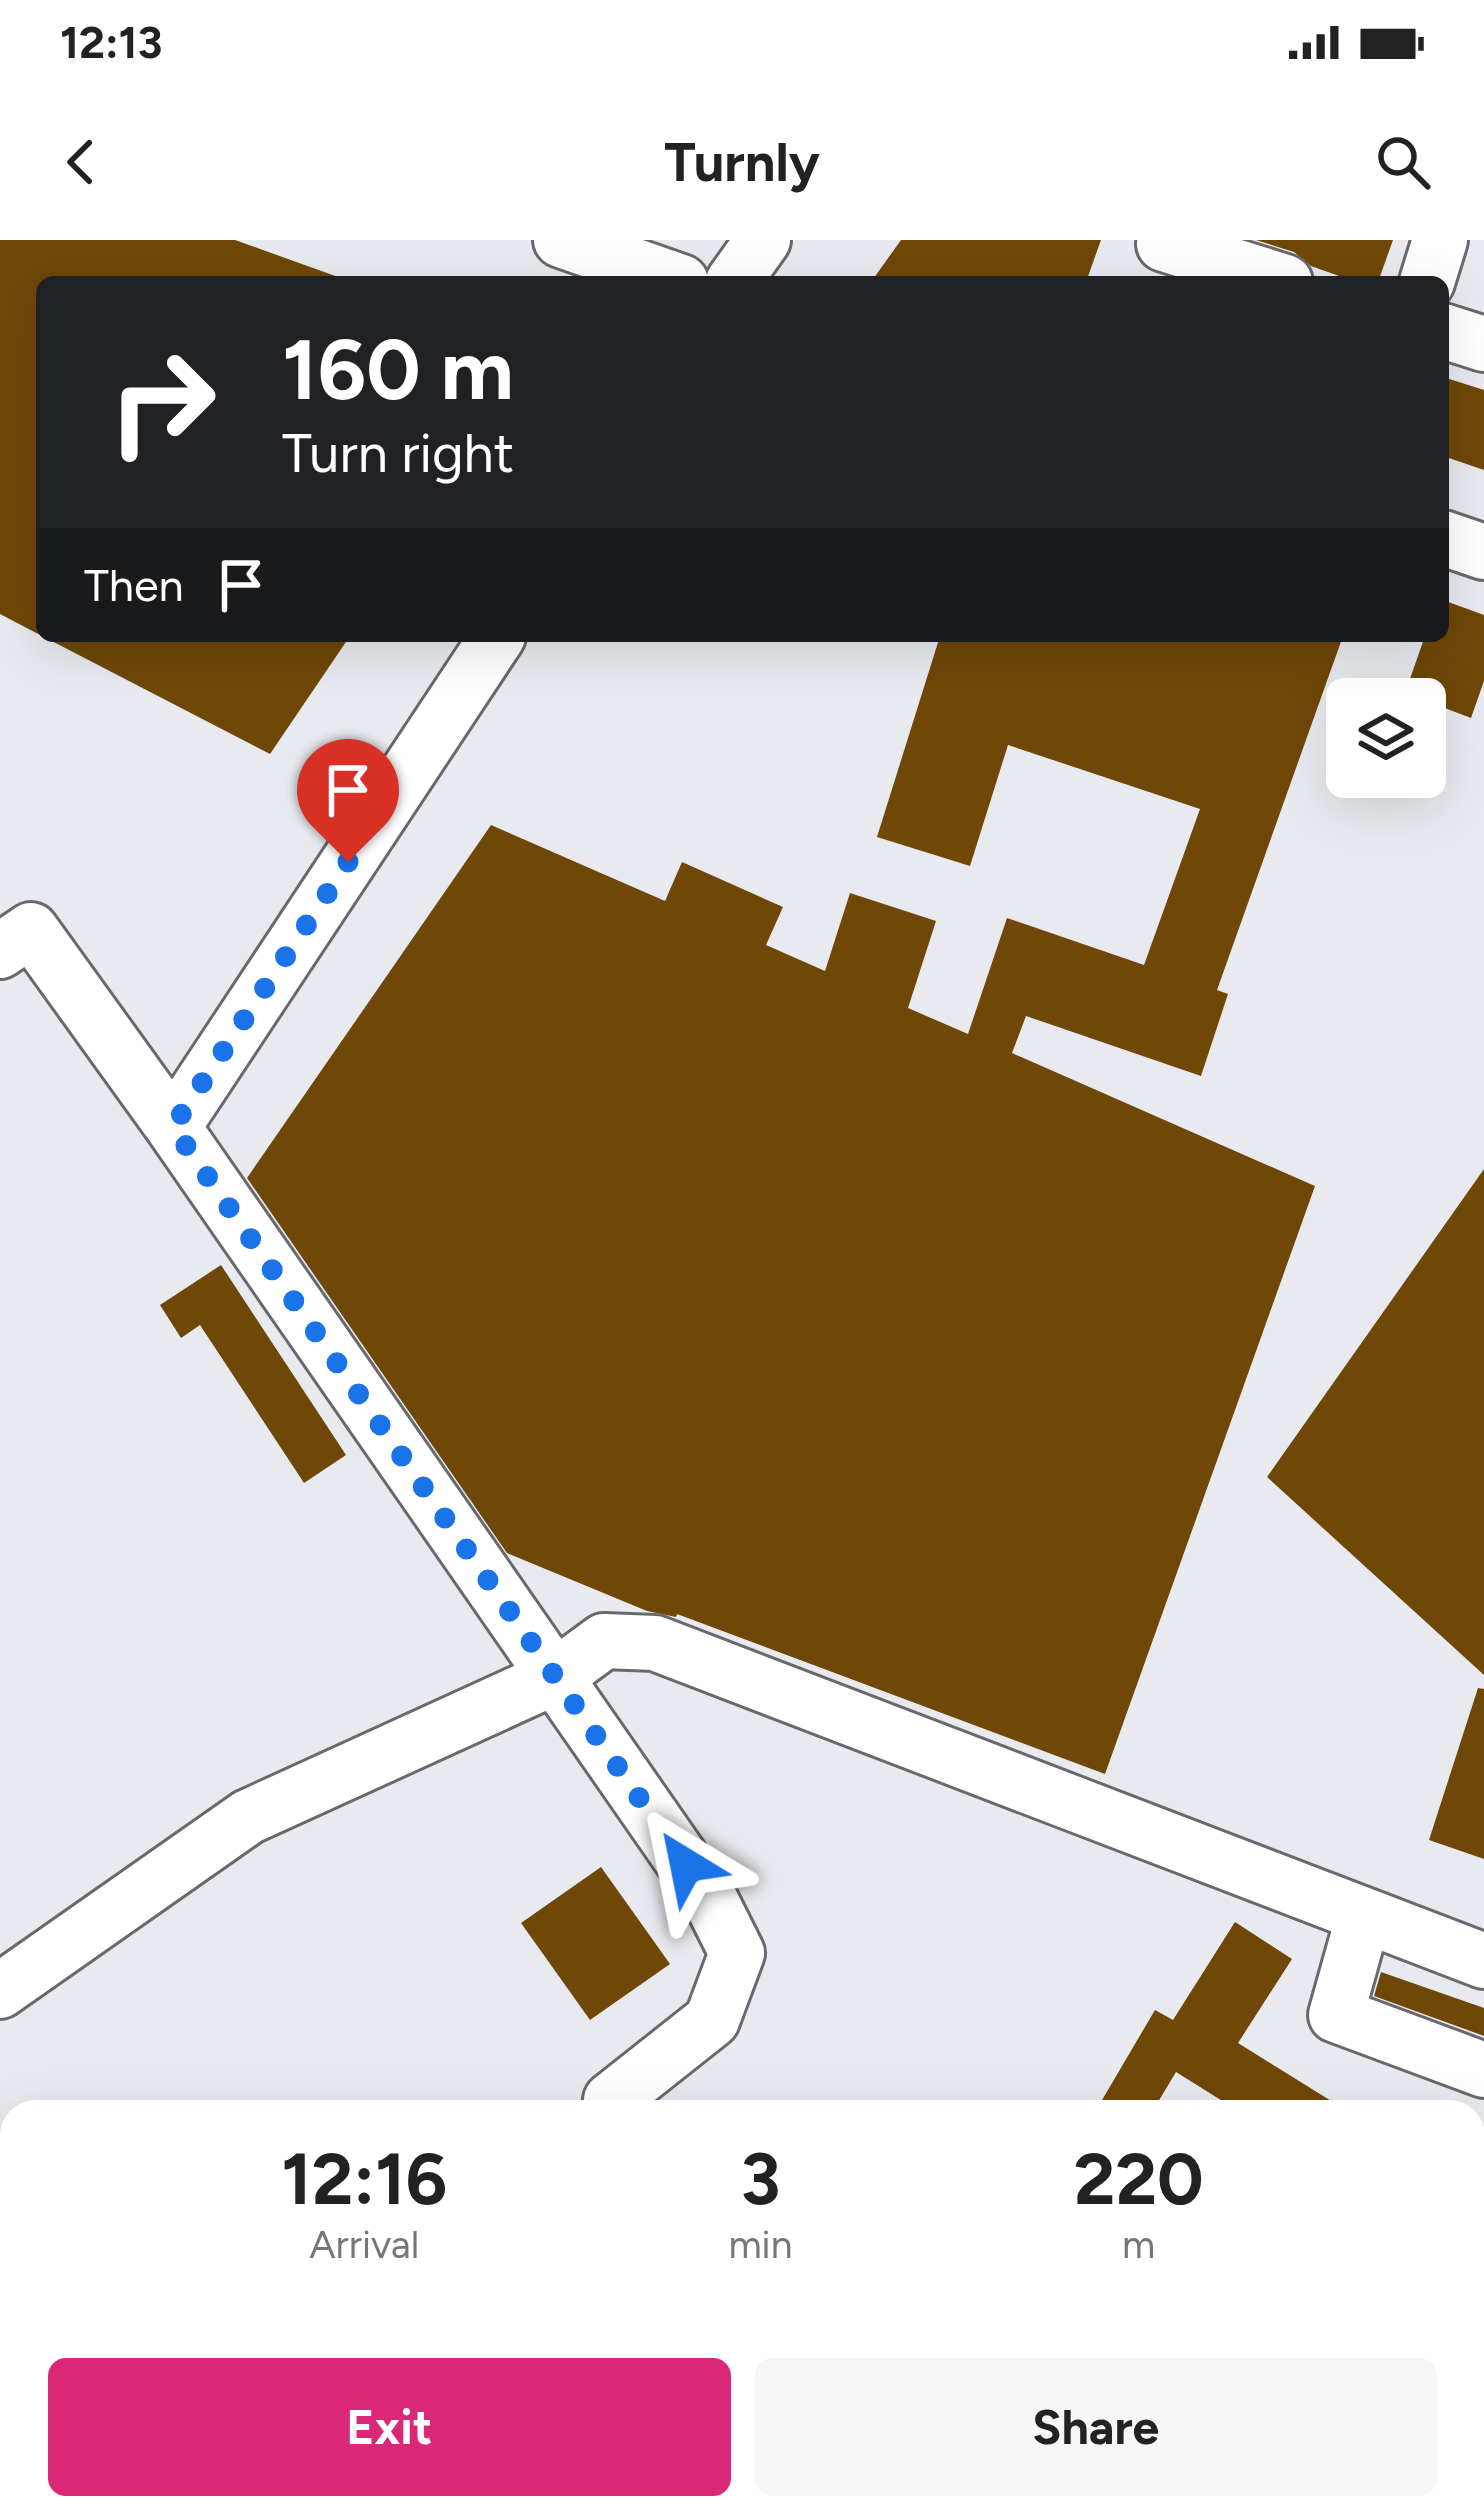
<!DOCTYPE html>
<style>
body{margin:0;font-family:Figtree,sans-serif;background:#f6f6f6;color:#222;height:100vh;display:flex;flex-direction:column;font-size:45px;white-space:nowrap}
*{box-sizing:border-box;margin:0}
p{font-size:39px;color:#767676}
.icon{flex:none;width:66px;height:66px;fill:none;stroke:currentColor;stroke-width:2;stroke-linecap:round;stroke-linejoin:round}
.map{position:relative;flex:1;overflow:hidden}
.details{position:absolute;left:0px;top:1860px;width:1485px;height:420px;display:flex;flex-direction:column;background:#fff;border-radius:36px 36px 0 0;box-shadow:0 12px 48px #0002}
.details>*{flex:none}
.guide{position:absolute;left:36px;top:36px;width:1413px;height:366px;border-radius:18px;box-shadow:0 12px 48px #0002;background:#202124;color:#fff;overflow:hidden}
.buttons{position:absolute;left:1326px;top:438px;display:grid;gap:24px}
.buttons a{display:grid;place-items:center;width:120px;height:120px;border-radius:18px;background:#fff;box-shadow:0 12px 48px #0002;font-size:60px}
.pin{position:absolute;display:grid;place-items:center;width:102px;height:102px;color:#fff;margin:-123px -51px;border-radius:50% 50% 50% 0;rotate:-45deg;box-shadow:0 0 12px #0007}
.pin .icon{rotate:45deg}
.me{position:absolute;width:132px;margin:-66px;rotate:325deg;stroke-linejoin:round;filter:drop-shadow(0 0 9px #0008)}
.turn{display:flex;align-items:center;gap:42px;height:252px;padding:0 48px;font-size:54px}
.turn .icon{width:156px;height:156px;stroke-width:2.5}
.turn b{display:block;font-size:84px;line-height:102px}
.then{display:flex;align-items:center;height:114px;padding:0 48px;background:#0003;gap:24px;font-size:45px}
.eta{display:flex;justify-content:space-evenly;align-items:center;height:204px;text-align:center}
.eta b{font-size:72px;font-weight:700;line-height:84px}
.action{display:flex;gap:24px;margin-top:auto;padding:24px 48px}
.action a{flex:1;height:138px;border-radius:18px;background:#db2777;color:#fff;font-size:48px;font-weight:700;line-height:138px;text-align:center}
.action a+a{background:#f6f6f6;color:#222}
.status{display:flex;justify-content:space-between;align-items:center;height:84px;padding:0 60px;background:#fff;direction:ltr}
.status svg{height:33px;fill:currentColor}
header{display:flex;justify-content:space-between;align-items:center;height:156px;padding:0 48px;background:#fff;font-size:54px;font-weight:700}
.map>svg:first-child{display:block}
.building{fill:#6f4707}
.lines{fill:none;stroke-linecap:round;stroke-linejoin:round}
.minor-casing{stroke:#67696e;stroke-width:60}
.minor{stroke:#fff;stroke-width:54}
.route{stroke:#1a73e8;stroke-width:21;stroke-dasharray:0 37.8}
</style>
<div class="status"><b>12:13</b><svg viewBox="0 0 49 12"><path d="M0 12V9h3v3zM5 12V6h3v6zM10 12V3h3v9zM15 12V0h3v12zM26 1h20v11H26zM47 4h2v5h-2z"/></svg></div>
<header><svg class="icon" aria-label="back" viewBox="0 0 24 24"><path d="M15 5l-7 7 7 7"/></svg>Turnly<svg class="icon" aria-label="search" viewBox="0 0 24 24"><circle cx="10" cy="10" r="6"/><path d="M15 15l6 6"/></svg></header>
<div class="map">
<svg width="1484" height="2280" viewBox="0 0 1484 2280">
<rect width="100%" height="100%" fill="#e8eaef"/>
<!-- building -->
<path class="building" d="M0,0h235l106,38v4h-299v354l-42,-22z
M901,0h200l-15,42h-215z
M1256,0h137l-15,42h-22l-45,-16 -17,-14z
M1443,137l41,13v80l-41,-14z
M1443,360l41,15v66l-13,37 -66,-25 20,-57h18z
M42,396h308l-80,118z
M940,396h403l-126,354 11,4 -27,82 -175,-60 -14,37 303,133 -210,588 -428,-160 -1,3 -29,-6 -140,-58 -260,-375 244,-353 174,76 17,-39 101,45 -17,38 59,26 25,-78 86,28 -28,87 60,26 39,-116 137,47 56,-156 -192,-64 -38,121 -93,-29z
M1484,929v506l-217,-198z
M221,1025l125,190 -42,28 -104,-158 -19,13 -21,-33z
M1478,1448l6,1v170l-55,-19z
M601,1627l69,97 -80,56 -69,-97z
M1235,1682l57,37 -54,84 111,69h-109l-64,-40 -24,40h-57l60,-102 18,10z
M1381,1732l103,36v28l-110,-40z"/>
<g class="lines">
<defs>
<path id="minor" d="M561,0l120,42
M1164,4l121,38
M733,42l30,-42
M1427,42l13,-42
M1443,91l41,13
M1443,298l41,14
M0,711l31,-21 142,197 539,776 25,50 -25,67 -101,80
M173,887l325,-491
M1364,1675l-28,100 148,55
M0,1751l248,-174 307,-140 49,-36 51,2 829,318
M1473,2236l11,6
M1223,2280l8,-12"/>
</defs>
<!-- minor casing -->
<use href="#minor" class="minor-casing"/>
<!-- minor -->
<use href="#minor" class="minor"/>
</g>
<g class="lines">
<!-- route -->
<path class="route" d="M348,622l-175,265 513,738"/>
</g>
</svg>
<div class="buttons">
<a><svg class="icon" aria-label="layers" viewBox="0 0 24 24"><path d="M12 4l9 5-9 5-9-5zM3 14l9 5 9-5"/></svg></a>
</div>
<div class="pin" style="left:348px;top:622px;background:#d93025"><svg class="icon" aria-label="arrive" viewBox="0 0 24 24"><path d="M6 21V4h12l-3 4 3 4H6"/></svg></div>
<svg class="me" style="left:686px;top:1625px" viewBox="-20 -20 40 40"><path d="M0-17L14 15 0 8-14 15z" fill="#1a73e8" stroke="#fff" stroke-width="4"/></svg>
<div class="guide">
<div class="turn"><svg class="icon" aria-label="right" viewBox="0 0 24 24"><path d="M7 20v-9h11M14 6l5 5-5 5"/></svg><div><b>160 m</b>Turn right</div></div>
<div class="then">Then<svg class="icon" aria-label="arrive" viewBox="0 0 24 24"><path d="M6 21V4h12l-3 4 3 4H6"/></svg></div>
</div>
<section class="details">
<div class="eta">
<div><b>12:16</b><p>Arrival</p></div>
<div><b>3</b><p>min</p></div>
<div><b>220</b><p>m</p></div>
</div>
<div class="action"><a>Exit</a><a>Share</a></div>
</section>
</div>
